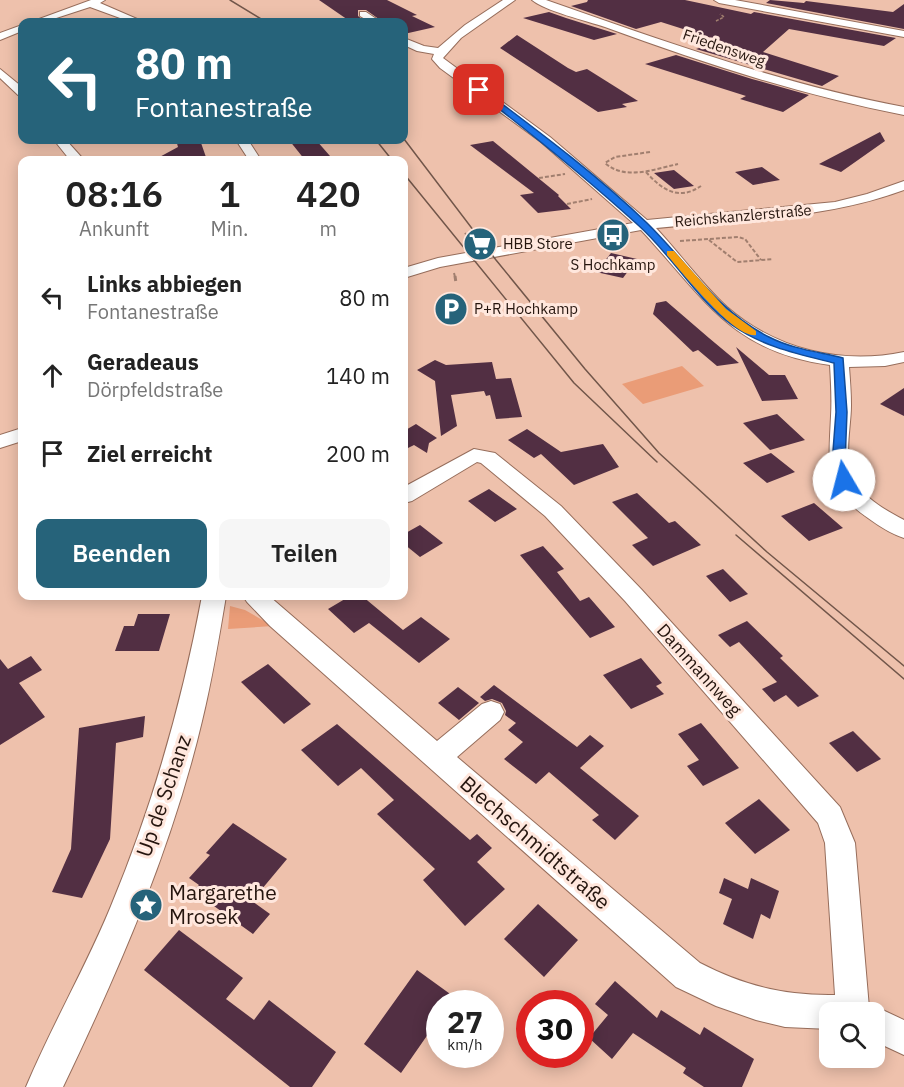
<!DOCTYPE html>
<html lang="de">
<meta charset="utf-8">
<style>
body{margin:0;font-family:"IBM Plex Sans",sans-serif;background:#f6f6f6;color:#222;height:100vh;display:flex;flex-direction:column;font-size:22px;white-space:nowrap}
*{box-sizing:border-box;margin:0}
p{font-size:20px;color:#767676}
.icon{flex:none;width:33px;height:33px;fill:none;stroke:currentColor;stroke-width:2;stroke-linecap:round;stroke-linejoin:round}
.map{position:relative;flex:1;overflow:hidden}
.side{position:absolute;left:18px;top:156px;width:390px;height:444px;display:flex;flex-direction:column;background:#fff;border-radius:12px;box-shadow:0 3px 15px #0003}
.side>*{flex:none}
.guide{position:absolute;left:18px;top:18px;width:390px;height:126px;border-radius:12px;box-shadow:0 3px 15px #0003;background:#26637a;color:#fff;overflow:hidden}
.controls{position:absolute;left:819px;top:1002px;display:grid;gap:12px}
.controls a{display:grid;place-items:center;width:66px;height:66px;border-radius:12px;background:#fff;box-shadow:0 3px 15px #0003;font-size:30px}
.speed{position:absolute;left:426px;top:990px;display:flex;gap:12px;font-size:30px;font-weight:700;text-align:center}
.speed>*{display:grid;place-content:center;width:78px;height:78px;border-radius:50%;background:#fff;box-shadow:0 3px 15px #0003;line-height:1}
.speed small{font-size:15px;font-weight:400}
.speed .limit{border:9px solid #d22;background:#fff;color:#111}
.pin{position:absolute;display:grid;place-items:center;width:51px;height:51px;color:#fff;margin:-26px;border-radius:12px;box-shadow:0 3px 9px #0006}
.me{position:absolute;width:66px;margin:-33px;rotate:352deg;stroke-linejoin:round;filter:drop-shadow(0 0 4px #0008)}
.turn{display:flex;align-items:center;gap:21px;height:126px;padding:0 18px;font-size:27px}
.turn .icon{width:78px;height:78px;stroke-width:2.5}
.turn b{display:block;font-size:42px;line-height:51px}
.eta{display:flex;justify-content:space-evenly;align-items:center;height:102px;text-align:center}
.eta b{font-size:36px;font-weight:600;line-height:42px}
.primary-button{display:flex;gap:12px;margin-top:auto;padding:12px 18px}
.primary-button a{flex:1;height:69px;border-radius:12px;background:#26637a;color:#fff;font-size:24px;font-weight:600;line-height:69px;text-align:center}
.primary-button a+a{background:#f6f6f6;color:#222}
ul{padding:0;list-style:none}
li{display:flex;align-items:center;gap:18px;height:78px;padding:0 18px}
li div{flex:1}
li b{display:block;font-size:22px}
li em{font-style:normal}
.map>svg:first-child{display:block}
.green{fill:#ea9c77}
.building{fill:#522f43}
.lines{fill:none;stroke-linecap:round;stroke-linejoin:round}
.minor-casing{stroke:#966d5b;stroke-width:2}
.path-far2{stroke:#a17f6f;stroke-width:1.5;stroke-dasharray:3 1.5;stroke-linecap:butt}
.path-far1{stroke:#a17f6f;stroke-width:2;stroke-dasharray:4 2;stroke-linecap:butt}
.path{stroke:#a17f6f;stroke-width:3;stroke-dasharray:5 2;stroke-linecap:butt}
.minor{fill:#fff;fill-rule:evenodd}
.tram{stroke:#71564a;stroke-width:1.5}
.route{fill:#1a73e8;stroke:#114b97;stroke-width:1.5}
.slow{fill:#f59e0b}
.labels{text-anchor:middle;stroke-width:6;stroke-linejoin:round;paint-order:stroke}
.far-street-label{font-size:15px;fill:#25150e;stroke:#ffe7dd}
.far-poi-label{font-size:15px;fill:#25150e;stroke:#ffe7dd;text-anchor:start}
.street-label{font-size:18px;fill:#25150e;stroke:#ffe7dd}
.near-street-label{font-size:21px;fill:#25150e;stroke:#ffe7dd}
.near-poi-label{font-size:21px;fill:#25150e;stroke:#ffe7dd;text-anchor:start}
</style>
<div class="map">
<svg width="904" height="1087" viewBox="0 0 904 1087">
<rect width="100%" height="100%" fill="#eec1ac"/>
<!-- green -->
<path class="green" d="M682,366l22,20 -61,18 -21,-20z
M230,606l15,4 28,16 -45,3z"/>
<!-- building -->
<path class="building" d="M319,0h68l30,15 -5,1 23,11 -31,7v-12h-21l-17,-12h-8v6l8,6h-15z
M588,0h97l66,14 3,-2 142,26 -12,8 -95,-17 -26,23 76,24 -17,10 -126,-37 25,-8 -60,-19 -25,7 -65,-23 16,-4z
M770,0l34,3 2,-2 87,11 11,-8v25l-138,-26z
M549,12l17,6 51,16 -23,6 -71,-22z
M517,35l51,33 8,4 11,-3 51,32 -16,3 5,3 -29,5 -98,-64z
M676,55l76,24 57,16 -26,17 -43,-13 6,-3 -101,-32z
M880,132l5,9 -44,31 -22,-8z
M176,140h24l7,20h-53l24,-13z
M289,140h27l14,16 -25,4z
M493,141l66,54 -1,1 13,13 -33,4 -18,-18 14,-2 -64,-48z
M762,167l18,13 -27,5 -18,-13z
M674,170l20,16 -20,3 -20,-16z
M611,253l26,6 -14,19 -27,-6z
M666,301l43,37 30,25 -22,3 -19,-16 -5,2 -40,-38 3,-11z
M736,347l33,28h16l13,24 -36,2z
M435,360l11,5 46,-3 4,17 15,-1 11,39 -26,2 -6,-24 -4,1 -2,-5 -33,4 6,31 -16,10 -6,-55 -18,-11z
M904,388v28l-24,-12z
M777,414l28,26 -35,10 -27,-27z
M416,424l21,14 -8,5 -2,10 -13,-8 -10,5v-19z
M527,429l34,23 42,-8 16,23 -45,18 -33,-31 -7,4 -26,-18z
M771,453l24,19 -28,11 -24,-20z
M489,489l28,20 -22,13 -27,-21z
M637,493l32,30 6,-2 26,24 -48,21 -21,-21 16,-7 -36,-36z
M814,503l29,25 -34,13 -28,-25z
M420,525l23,18 -23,14 -16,-13v-10z
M543,546l21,23 -7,3 23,29 9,-4 26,30 -25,11 -70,-83z
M723,569l25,25 -18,8 -24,-26z
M350,596h12l41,34 18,-13 29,22 -31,24 -50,-40 -15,10 -26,-24z
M138,614h32l-11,37h-44l9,-25h10z
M747,621l36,35 -3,2 39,38 -21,11 -12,-12 -12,7 -12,-13 15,-7 -38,-40 -9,5 -12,-12z
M31,656l11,14 -23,13 26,34 -45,28v-86l8,10z
M641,658l21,25 -6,3 8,8 -33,15 -28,-34z
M268,664l43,40 -27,20 -43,-42z
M494,685l83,62 13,-12 14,11 -24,22 59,48 -24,24 -23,-20 7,-5 -50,-43 -13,12 -32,-25 19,-17 -15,-12 8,-7 -11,-8 1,-4 -4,-8 -10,-4 -7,2 -5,-4z
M458,687l21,16 -20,17 -21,-17z
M145,716l-2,21 -27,6 -6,96 -28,59 -30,-6 19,-43 8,-121z
M701,723l38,45 -36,18 -16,-20 12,-6 -21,-26z
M337,724l133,116 7,-6 15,14 -15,14 28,27 -40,37 -42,-46 12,-11 -58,-55 17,-14 -33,-32 -23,18 -37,-36z
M853,731l28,28 -24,13 -28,-29z
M759,799l31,31 -35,24 -30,-31z
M233,823l54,36 -35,42 18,13 -17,20 -60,-43 6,-6 -10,-7 21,-23 -4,-2z
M724,878l24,11 3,-11 28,13 -9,28 -9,-5 -8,25 -30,-15 9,-25 -13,-6z
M538,904l40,36 -34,37 -40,-38z
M179,930l64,48 -17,21 28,21 15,-20 67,52 -24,35h-22l-146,-117z
M417,970l47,34h-24v13l-39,56 -37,-29z
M615,981l42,37 4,-8 39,25 4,-8 50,32 -12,28h-38l-21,-14 3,-5 -53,-35 -21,26 -23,-21 19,-23 -13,-11z"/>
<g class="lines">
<defs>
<path id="minor" d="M91,0h14l-5,3 44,19h-13l-41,-15 -46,15h-13z
M503,0h12l-54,38 -18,20 107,79 97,83 188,-18 32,-8 37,-13v9c-78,29 -166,30 -248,38 24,26 45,55 71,79 49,43 115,58 177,45v10l-19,4 -36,1c1,13 2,25 2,38 0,24 -9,56 5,78 11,17 31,28 48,37v18c-13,-4 -25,-12 -36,-20 -45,-31 -39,-54 -37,-102 1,-17 0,-34 -1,-51 -100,-13 -127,-69 -189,-135l-201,37 -36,11v-10l34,-10 195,-35 -92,-81 -101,-74 -8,-9 2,-5 -17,-3 -13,-6v-7l20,8 14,2 27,-23z
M532,0h14c118,41 235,84 358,107v8c-103,-20 -201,-52 -299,-88 -18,-6 -60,-16 -73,-27z
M714,0h21l169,31v6l-185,-34z
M360,12h6l15,10h-11l-10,-6z
M22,25v6l-22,9v-7z
M0,69l22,18v9l-4,-1 -18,-17z
M54,140h12l18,20h-14z
M236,140h12l13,20h-12z
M22,428v13l-22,7v-13z
M474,449l21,4 66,53 80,83 199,218 15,36 14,165 5,-2 30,14v35l-30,-14v-29h-44v17l-45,-2 -29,-7 -40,-14 -40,-19 -406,-361 -23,-24 -4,-6h26l168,145 45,-37 9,-3 9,3 4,8 -4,8 -43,37 243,206c44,23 86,33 135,32l-10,-152 -7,-20 -193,-222 -80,-85 -64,-53 -4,-1 -65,39 -8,2v-16z
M202,596h24c-7,42 -14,84 -24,125 -30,127 -83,249 -139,366h-37c26,-62 60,-120 85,-181 42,-101 71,-203 91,-310z"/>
</defs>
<!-- minor casing -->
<use href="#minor" class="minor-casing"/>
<!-- path-far2 -->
<path class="path-far2" d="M716,21l8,-4 -4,-3"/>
<!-- path-far1 -->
<path class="path-far1" d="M650,152l-35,5 -10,6c20,18 50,6 73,1
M646,172c16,18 33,29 55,14
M539,178l26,-4
M567,204l25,-5
M465,233l7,9
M709,240l28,22 36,-3
M680,241l58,-4 7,2 16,21
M454,273l1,4"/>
<!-- path -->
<path class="path" d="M455,276l1,7"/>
<!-- minor -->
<use href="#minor" class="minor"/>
<!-- tram -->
<path class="tram" d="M230,0l36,22
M404,139l92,121 89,109 74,84 108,99 137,114
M376,140l16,20
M404,174l170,209 83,79
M736,535l168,144"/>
</g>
<!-- route -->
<path class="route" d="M476,88h5c57,43 115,86 166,135 40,39 70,88 122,114 23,12 50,15 74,21l4,54 -2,52 5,16 -2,2h-9l-7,-18 4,-52 -2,-49c-36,-9 -71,-16 -102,-38 -37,-27 -60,-70 -94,-100 -52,-47 -106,-91 -162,-134z"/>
<!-- slow -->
<path class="slow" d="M667,251h7l52,58 30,22v4c-21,4 -74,-63 -89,-80z"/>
<!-- icons -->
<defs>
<symbol id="bus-disc" viewBox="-11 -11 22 22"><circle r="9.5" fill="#26637a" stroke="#ffe7dd"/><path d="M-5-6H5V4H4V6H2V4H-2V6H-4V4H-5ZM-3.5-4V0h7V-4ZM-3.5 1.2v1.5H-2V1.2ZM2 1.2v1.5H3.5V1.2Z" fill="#fff"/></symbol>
<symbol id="supermarket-disc" viewBox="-11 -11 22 22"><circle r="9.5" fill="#26637a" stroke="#ffe7dd"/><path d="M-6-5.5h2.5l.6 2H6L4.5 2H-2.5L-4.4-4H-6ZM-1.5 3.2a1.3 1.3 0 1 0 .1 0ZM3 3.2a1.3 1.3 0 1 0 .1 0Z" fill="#fff"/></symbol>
<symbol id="parking-disc" viewBox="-11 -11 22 22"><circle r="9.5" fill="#26637a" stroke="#ffe7dd"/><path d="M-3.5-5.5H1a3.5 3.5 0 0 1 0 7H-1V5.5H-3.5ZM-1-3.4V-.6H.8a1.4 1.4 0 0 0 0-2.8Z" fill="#fff"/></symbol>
<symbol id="sight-disc" viewBox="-11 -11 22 22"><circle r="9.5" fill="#26637a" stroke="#ffe7dd"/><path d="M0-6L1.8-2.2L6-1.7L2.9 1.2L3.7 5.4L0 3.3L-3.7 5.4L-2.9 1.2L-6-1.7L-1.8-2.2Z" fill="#fff"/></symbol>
</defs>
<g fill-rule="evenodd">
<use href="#bus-disc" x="594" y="216" width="38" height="38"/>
<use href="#supermarket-disc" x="461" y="225" width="38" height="38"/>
<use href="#parking-disc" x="432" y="290" width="38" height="38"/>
<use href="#sight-disc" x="127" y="886" width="38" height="38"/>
</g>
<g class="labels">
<!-- far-street labels -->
<g class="far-street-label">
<text transform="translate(724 48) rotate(19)" y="5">Friedensweg</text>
<text transform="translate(743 216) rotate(-5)" y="5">Reichskanzlerstraße</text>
</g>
<!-- far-poi labels -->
<g class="far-poi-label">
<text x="503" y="249">HBB Store</text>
<text x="613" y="270" text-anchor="middle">S Hochkamp</text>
<text x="474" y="314">P+R Hochkamp</text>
</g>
<!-- street labels -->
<g class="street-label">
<text transform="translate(699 670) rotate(48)" y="6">Dammannweg</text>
</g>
<!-- near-street labels -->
<g class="near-street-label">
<text transform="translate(164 796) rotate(-71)" y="7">Up de Schanz</text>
<text transform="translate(535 843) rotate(41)" y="7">Blechschmidtstraße</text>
</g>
<!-- near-poi labels -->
<g class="near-poi-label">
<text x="169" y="900">Margarethe<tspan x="169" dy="24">Mrosek</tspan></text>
</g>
</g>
</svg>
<div class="controls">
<a><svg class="icon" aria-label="search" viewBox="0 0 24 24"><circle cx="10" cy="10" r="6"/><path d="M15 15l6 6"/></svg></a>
</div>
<div class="speed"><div>27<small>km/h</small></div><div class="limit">30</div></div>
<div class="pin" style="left:479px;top:90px;background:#d93025"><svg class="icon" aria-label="arrive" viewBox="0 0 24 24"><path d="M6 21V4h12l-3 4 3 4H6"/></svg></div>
<svg class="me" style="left:844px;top:480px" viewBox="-20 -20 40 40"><circle r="19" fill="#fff"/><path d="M0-13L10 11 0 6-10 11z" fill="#1a73e8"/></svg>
<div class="guide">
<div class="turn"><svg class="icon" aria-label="left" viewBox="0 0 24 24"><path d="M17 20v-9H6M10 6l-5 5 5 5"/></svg><div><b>80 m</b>Fontanestraße</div></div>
</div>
<section class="side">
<div class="eta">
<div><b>08:16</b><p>Ankunft</p></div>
<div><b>1</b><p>Min.</p></div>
<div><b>420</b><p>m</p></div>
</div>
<ul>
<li><svg class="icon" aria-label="left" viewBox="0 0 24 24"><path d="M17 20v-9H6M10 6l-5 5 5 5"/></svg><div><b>Links abbiegen</b><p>Fontanestraße</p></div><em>80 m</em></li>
<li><svg class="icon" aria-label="ahead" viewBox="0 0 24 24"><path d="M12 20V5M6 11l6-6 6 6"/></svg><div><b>Geradeaus</b><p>Dörpfeldstraße</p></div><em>140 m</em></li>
<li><svg class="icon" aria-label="arrive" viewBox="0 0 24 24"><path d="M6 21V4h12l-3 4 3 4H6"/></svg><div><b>Ziel erreicht</b></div><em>200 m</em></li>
</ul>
<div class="primary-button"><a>Beenden</a><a>Teilen</a></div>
</section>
</div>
